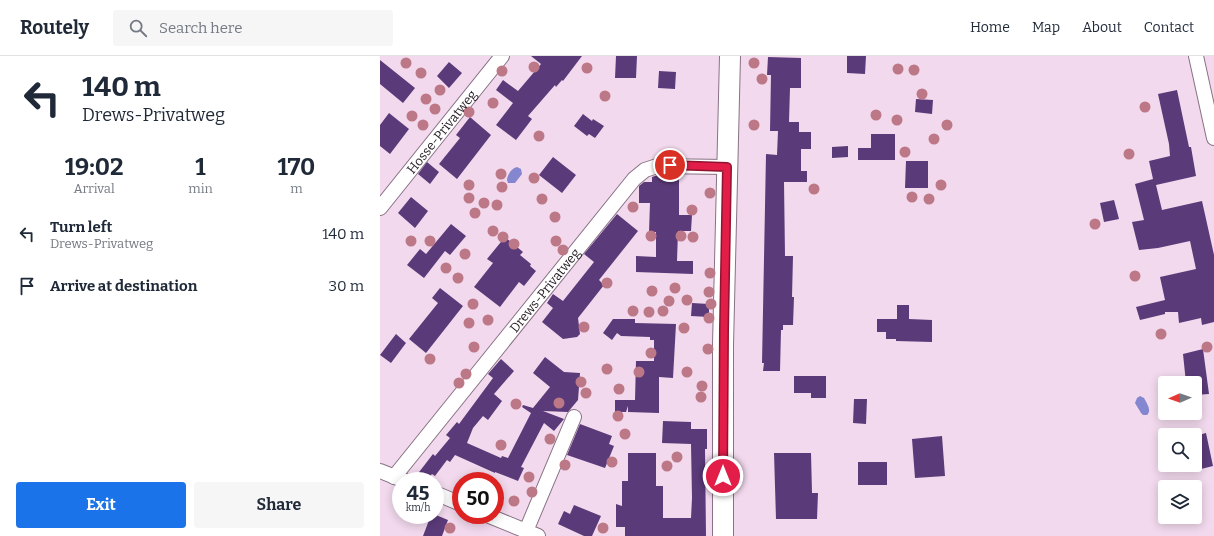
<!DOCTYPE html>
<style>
body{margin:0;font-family:Bitter,serif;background:#f6f6f7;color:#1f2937;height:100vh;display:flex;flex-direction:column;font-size:15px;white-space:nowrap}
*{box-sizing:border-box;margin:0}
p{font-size:13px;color:#747a83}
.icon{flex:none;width:22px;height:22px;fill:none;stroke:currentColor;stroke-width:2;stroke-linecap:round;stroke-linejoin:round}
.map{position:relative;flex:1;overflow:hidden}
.panel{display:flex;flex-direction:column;background:#fff;width:380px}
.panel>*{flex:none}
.top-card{background:#fff;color:#1f2937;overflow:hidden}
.needle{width:26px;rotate:268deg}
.fabs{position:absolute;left:778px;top:320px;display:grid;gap:8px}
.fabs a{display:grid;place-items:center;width:44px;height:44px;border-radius:4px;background:#fff;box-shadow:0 2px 10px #0003;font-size:20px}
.speed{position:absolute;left:12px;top:416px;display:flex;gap:8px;font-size:20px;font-weight:700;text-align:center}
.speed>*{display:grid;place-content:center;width:52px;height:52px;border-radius:50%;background:#fff;box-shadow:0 2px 10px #0003;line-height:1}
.speed small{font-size:10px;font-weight:400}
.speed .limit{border:6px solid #d22;background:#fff;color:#111}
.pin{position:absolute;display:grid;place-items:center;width:34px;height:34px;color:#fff;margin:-17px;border:2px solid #fff;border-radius:50%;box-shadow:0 1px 4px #0007}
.me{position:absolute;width:44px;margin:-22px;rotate:0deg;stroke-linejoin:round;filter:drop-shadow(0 0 3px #0008)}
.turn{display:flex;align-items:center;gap:14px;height:84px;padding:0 16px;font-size:18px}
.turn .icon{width:52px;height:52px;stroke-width:2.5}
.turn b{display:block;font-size:28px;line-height:34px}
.eta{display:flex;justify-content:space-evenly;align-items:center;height:68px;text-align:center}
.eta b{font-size:24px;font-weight:700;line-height:28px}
.action{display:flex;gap:8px;margin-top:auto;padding:8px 16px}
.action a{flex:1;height:46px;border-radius:4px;background:#1a73e8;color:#fff;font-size:16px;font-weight:700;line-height:46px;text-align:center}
.action a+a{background:#f6f6f7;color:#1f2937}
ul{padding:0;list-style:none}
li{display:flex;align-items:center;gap:12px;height:52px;padding:0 16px}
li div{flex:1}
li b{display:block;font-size:15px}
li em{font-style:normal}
header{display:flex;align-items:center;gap:24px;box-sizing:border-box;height:56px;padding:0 20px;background:#fff;border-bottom:1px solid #e0e1e3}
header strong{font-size:19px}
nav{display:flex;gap:22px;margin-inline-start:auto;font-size:14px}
.search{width:280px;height:36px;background:#f6f6f7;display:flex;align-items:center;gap:10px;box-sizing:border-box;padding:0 14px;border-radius:4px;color:#747a83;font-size:15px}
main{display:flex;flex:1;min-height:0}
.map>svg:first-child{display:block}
.water{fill:#8486cf}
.building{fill:#5b3a79}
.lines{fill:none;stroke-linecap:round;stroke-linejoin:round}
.street-casing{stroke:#887284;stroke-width:16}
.secondary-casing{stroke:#887284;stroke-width:22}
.street{stroke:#fff;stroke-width:14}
.secondary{stroke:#fff;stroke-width:20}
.tree{fill:#bc7886}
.route-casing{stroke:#92132f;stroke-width:10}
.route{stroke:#e11d48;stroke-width:7}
.labels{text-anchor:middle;stroke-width:4;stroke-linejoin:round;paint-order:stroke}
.street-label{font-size:13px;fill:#231a22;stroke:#f2d9ed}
</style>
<header>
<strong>Routely</strong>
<div class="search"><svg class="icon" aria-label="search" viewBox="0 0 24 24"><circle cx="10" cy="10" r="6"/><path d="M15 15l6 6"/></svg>Search here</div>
<nav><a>Home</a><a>Map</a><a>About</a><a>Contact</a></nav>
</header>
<main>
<section class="panel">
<div class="top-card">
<div class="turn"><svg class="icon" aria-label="left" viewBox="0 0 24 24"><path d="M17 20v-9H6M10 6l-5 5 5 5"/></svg><div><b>140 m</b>Drews-Privatweg</div></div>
</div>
<div class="eta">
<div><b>19:02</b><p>Arrival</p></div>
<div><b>1</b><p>min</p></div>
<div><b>170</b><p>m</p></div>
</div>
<ul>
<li><svg class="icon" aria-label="left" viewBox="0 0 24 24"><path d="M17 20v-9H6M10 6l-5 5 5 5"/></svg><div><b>Turn left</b><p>Drews-Privatweg</p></div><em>140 m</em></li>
<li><svg class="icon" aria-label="arrive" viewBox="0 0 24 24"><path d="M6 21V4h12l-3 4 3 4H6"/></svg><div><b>Arrive at destination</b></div><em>30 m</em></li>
</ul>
<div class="action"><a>Exit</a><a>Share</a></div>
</section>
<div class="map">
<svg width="834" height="480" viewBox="0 0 834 480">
<rect width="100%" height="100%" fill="#f2d9ed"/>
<!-- water -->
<path class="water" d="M137,111l4,2 1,5 -7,9h-7l-1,-3c0,-5 5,-12 10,-13z
M760,340l4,2c3,6 8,12 3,17h-4l-2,-2 -6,-10 2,-5z"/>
<!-- building -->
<path class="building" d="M151,0h51l-19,25 -1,-1 -6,7 -1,-2 -27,31 4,3 -16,21 -20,-15 17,-22 -17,-13 7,-10 15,11 23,-27z
M236,0h21l-1,22h-21z
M467,0h19l-1,18 -18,-1z
M388,1l33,1v30h-11l-1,34h10v10h12v17h-10v22h6v11h-23l1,74h8l-1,41h2l-1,28h-10v5h-2l-1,41h-17l1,-8h-2l4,-209 11,1 1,-24h-8l1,-56h-4z
M0,4l35,28 -12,15 -23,-19z
M69,6l13,11 -13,15 -12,-12z
M279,15l17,1 -1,17 -17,-1z
M797,34l12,57h2l5,29 -40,9 6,25 40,-9 12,54v67l-12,3 -1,-7 -22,5 -1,-11h-13v2l-25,6 -4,-13 29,-7 -5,-23 36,-8 -6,-28 -32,7 -19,2 -7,-28 12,-2 -9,-36 18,-5 -4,-18 21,-5 -1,-12 -11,-50z
M536,43l17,1 -1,14 -17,-2z
M9,57l20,16 -19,25 -10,-8v-21z
M203,58l9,7 1,-2 11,7 -9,12 -6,-4 -2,2 -13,-10z
M90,61l21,18 -34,44 -18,-15 21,-26 -4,-3z
M491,78h24v26h-37v-12h13z
M468,90v11l-16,1v-11z
M173,101l23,18 -14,18 -23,-18z
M526,105h22v27h-23z
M47,106l12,10 -9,12 -12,-10z
M278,119h21v40h13l-1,16h-13l-1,30h16v13l-57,-2v-16l20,1v-25h-7l1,-29h-11v-17l5,-4h8v-5z
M31,141l17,14 -13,17 -17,-15z
M734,144l5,19 -15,3 -4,-19z
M237,158l21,17 -39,49 5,5 -26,33 2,16 -3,3 -14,2 -21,-17 11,-14 -6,-5 6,-9 10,7 31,-39 -10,-8z
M71,168l15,12 -16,19 -5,-4 -21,27 -17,-13 13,-16 6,5z
M125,181l18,15 -3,3 11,9 -1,2 6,5 -12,15 -5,-4 -19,25 -26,-20 19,-24 -6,-4z
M60,232l23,18 -37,47 -17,-14 29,-36 -6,-5z
M312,247l17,1v13l-18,-1z
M517,249h12v14l23,1v22l-36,-1v-2h-10v-7h-9v-13h20z
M233,263h22v4l41,1 -3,54 -14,-1v36l-31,-1v-6l-2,6h-11v-12h20l1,-39h18v-21h-4v-3l-29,-1 -4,-3 -5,7 -9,-7z
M16,278l10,9 -15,20 -11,-8z
M823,293l6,45 -14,1v-12h-9l-3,-29z
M165,301l19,15 16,1 -2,27 -10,12 -25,-1 21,8 -10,12 -10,-8 -23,44 3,1 -6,13 -23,-9v1l-40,-18 -5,7 -3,-2 -12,16 -3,-2 -6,7h-3l-7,-5 17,-22 2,2 15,-18 -4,-3 11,-13 2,2 34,-46 -5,-4 13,-15 13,12 -20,23 8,7 -14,19 -5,-4 -10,12 -6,15 34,15 1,-2 6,2 23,-45 -9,-6 1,-2 10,3 17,-21 -17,-14z
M414,320h32v22h-15v-5h-17z
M474,343h13l-1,25 -13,-1z
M283,365l28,1v7h16v20h-2l1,87h-81v-9h-9v-23l6,2v-25h6v-28h28v33h7v32h28l1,-20 -1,-54 -29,-1z
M200,368l32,12 -3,8 5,2 -9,22 -38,-13z
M826,377l7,33 -16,4 -2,-9v-25z
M562,380l3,40 -30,2 -3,-39z
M394,397h37l1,40h6l-1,26h-41z
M478,406h29v23h-29z
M194,449l27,11 -9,20h-8l-26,-12 6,-13 6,3z
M51,459h5l12,5 -6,16h-19z"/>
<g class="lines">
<defs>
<g id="street">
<path d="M816,0l18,82"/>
<path id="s1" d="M0,152l122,-152"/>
<path d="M0,415l25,10"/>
<path id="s2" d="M14,421l240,-298 11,-9 12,-4 70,1"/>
<path d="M55,437l26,11"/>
<path d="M107,459l51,21"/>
<path d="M146,475l48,-114"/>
</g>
<path id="secondary" d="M343,480v-191l7,-289"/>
</defs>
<!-- street casing -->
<use href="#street" class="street-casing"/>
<!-- secondary casing -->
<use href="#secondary" class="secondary-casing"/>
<!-- street -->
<use href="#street" class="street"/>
<!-- secondary -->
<use href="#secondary" class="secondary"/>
</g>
<!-- trees -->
<g class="tree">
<circle cx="26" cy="7" r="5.5"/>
<circle cx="374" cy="7" r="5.5"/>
<circle cx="154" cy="11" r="5.5"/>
<circle cx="207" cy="12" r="5.5"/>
<circle cx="518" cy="13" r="5.5"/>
<circle cx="534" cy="14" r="5.5"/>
<circle cx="122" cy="15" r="5.5"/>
<circle cx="41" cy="17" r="5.5"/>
<circle cx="382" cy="23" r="5.5"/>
<circle cx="60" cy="34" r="5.5"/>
<circle cx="542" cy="38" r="5.5"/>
<circle cx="225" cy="40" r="5.5"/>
<circle cx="46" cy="43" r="5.5"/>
<circle cx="113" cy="47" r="5.5"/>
<circle cx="765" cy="51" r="5.5"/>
<circle cx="55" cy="53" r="5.5"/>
<circle cx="89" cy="56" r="5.5"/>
<circle cx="496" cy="59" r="5.5"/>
<circle cx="32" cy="60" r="5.5"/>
<circle cx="517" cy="64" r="5.5"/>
<circle cx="43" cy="69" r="5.5"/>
<circle cx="374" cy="69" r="5.5"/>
<circle cx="567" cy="69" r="5.5"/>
<circle cx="159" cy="80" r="5.5"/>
<circle cx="554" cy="83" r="5.5"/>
<circle cx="525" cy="96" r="5.5"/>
<circle cx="749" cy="98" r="5.5"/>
<circle cx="121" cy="118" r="5.5"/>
<circle cx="154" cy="122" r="5.5"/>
<circle cx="89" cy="129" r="5.5"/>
<circle cx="561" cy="129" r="5.5"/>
<circle cx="122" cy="131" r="5.5"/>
<circle cx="434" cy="133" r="5.5"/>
<circle cx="330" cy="137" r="5.5"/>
<circle cx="532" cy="141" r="5.5"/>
<circle cx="89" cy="142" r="5.5"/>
<circle cx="162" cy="143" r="5.5"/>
<circle cx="549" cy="143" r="5.5"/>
<circle cx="104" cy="147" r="5.5"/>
<circle cx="117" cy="149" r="5.5"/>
<circle cx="253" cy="151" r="5.5"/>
<circle cx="312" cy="154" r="5.5"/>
<circle cx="95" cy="157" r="5.5"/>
<circle cx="175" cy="161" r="5.5"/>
<circle cx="715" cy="168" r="5.5"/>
<circle cx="113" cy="175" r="5.5"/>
<circle cx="271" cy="180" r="5.5"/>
<circle cx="301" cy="180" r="5.5"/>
<circle cx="123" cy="181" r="5.5"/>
<circle cx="313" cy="181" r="5.5"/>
<circle cx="31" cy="185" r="5.5"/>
<circle cx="50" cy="185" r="5.5"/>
<circle cx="176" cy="185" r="5.5"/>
<circle cx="134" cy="188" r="5.5"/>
<circle cx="183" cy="194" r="5.5"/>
<circle cx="85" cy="198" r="5.5"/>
<circle cx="66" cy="212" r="5.5"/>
<circle cx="330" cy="217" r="5.5"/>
<circle cx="755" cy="220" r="5.5"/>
<circle cx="78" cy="222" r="5.5"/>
<circle cx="227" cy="227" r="5.5"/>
<circle cx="295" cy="232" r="5.5"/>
<circle cx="272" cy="235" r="5.5"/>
<circle cx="329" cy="236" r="5.5"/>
<circle cx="307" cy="244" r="5.5"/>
<circle cx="289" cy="245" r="5.5"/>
<circle cx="93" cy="248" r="5.5"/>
<circle cx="331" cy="248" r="5.5"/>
<circle cx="253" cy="255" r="5.5"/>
<circle cx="283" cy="255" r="5.5"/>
<circle cx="269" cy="256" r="5.5"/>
<circle cx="329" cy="262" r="5.5"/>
<circle cx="108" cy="264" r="5.5"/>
<circle cx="89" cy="267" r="5.5"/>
<circle cx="204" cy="271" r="5.5"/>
<circle cx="304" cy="272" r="5.5"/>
<circle cx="781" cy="278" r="5.5"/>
<circle cx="94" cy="291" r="5.5"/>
<circle cx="827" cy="291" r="5.5"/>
<circle cx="328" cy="293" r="5.5"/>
<circle cx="271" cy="297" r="5.5"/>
<circle cx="50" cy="303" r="5.5"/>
<circle cx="227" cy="313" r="5.5"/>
<circle cx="259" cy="316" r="5.5"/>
<circle cx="307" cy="316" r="5.5"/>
<circle cx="86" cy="318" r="5.5"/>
<circle cx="201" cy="326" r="5.5"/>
<circle cx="79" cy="327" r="5.5"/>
<circle cx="322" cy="330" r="5.5"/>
<circle cx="239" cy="333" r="5.5"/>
<circle cx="206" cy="337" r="5.5"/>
<circle cx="321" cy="341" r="5.5"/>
<circle cx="179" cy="347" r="5.5"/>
<circle cx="136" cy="348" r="5.5"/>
<circle cx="238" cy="360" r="5.5"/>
<circle cx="245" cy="378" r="5.5"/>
<circle cx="170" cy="383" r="5.5"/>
<circle cx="121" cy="389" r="5.5"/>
<circle cx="297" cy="401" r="5.5"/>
<circle cx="232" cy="406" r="5.5"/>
<circle cx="185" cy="409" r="5.5"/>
<circle cx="287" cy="410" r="5.5"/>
<circle cx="149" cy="421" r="5.5"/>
<circle cx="152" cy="436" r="5.5"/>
<circle cx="134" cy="445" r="5.5"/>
<circle cx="70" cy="472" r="5.5"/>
<circle cx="223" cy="472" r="5.5"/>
</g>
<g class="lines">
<defs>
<path id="route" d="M290,109l57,2 -3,163 -1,146"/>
</defs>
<!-- route casing -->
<use href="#route" class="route-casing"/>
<!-- route -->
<use href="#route" class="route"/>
</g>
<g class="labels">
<!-- street labels -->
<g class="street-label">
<text dy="5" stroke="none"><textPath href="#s1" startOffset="98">Hosse-Privatweg</textPath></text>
<text dy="5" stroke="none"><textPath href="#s2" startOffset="240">Drews-Privatweg</textPath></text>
</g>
</g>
</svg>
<div class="fabs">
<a><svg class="needle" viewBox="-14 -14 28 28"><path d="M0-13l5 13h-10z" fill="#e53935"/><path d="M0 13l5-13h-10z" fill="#747a83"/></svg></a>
<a><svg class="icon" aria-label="search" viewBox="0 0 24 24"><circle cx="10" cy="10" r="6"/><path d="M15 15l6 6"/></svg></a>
<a><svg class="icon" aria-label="layers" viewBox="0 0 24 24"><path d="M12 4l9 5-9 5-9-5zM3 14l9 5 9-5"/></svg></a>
</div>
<div class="speed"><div>45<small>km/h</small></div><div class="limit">50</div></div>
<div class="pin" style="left:290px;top:109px;background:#d93025"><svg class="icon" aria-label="arrive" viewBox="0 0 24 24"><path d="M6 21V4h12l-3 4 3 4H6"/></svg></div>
<svg class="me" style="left:343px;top:420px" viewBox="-20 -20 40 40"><circle r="17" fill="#e11d48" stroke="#fff" stroke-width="3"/><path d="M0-11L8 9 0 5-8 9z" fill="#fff"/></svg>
</div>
</main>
